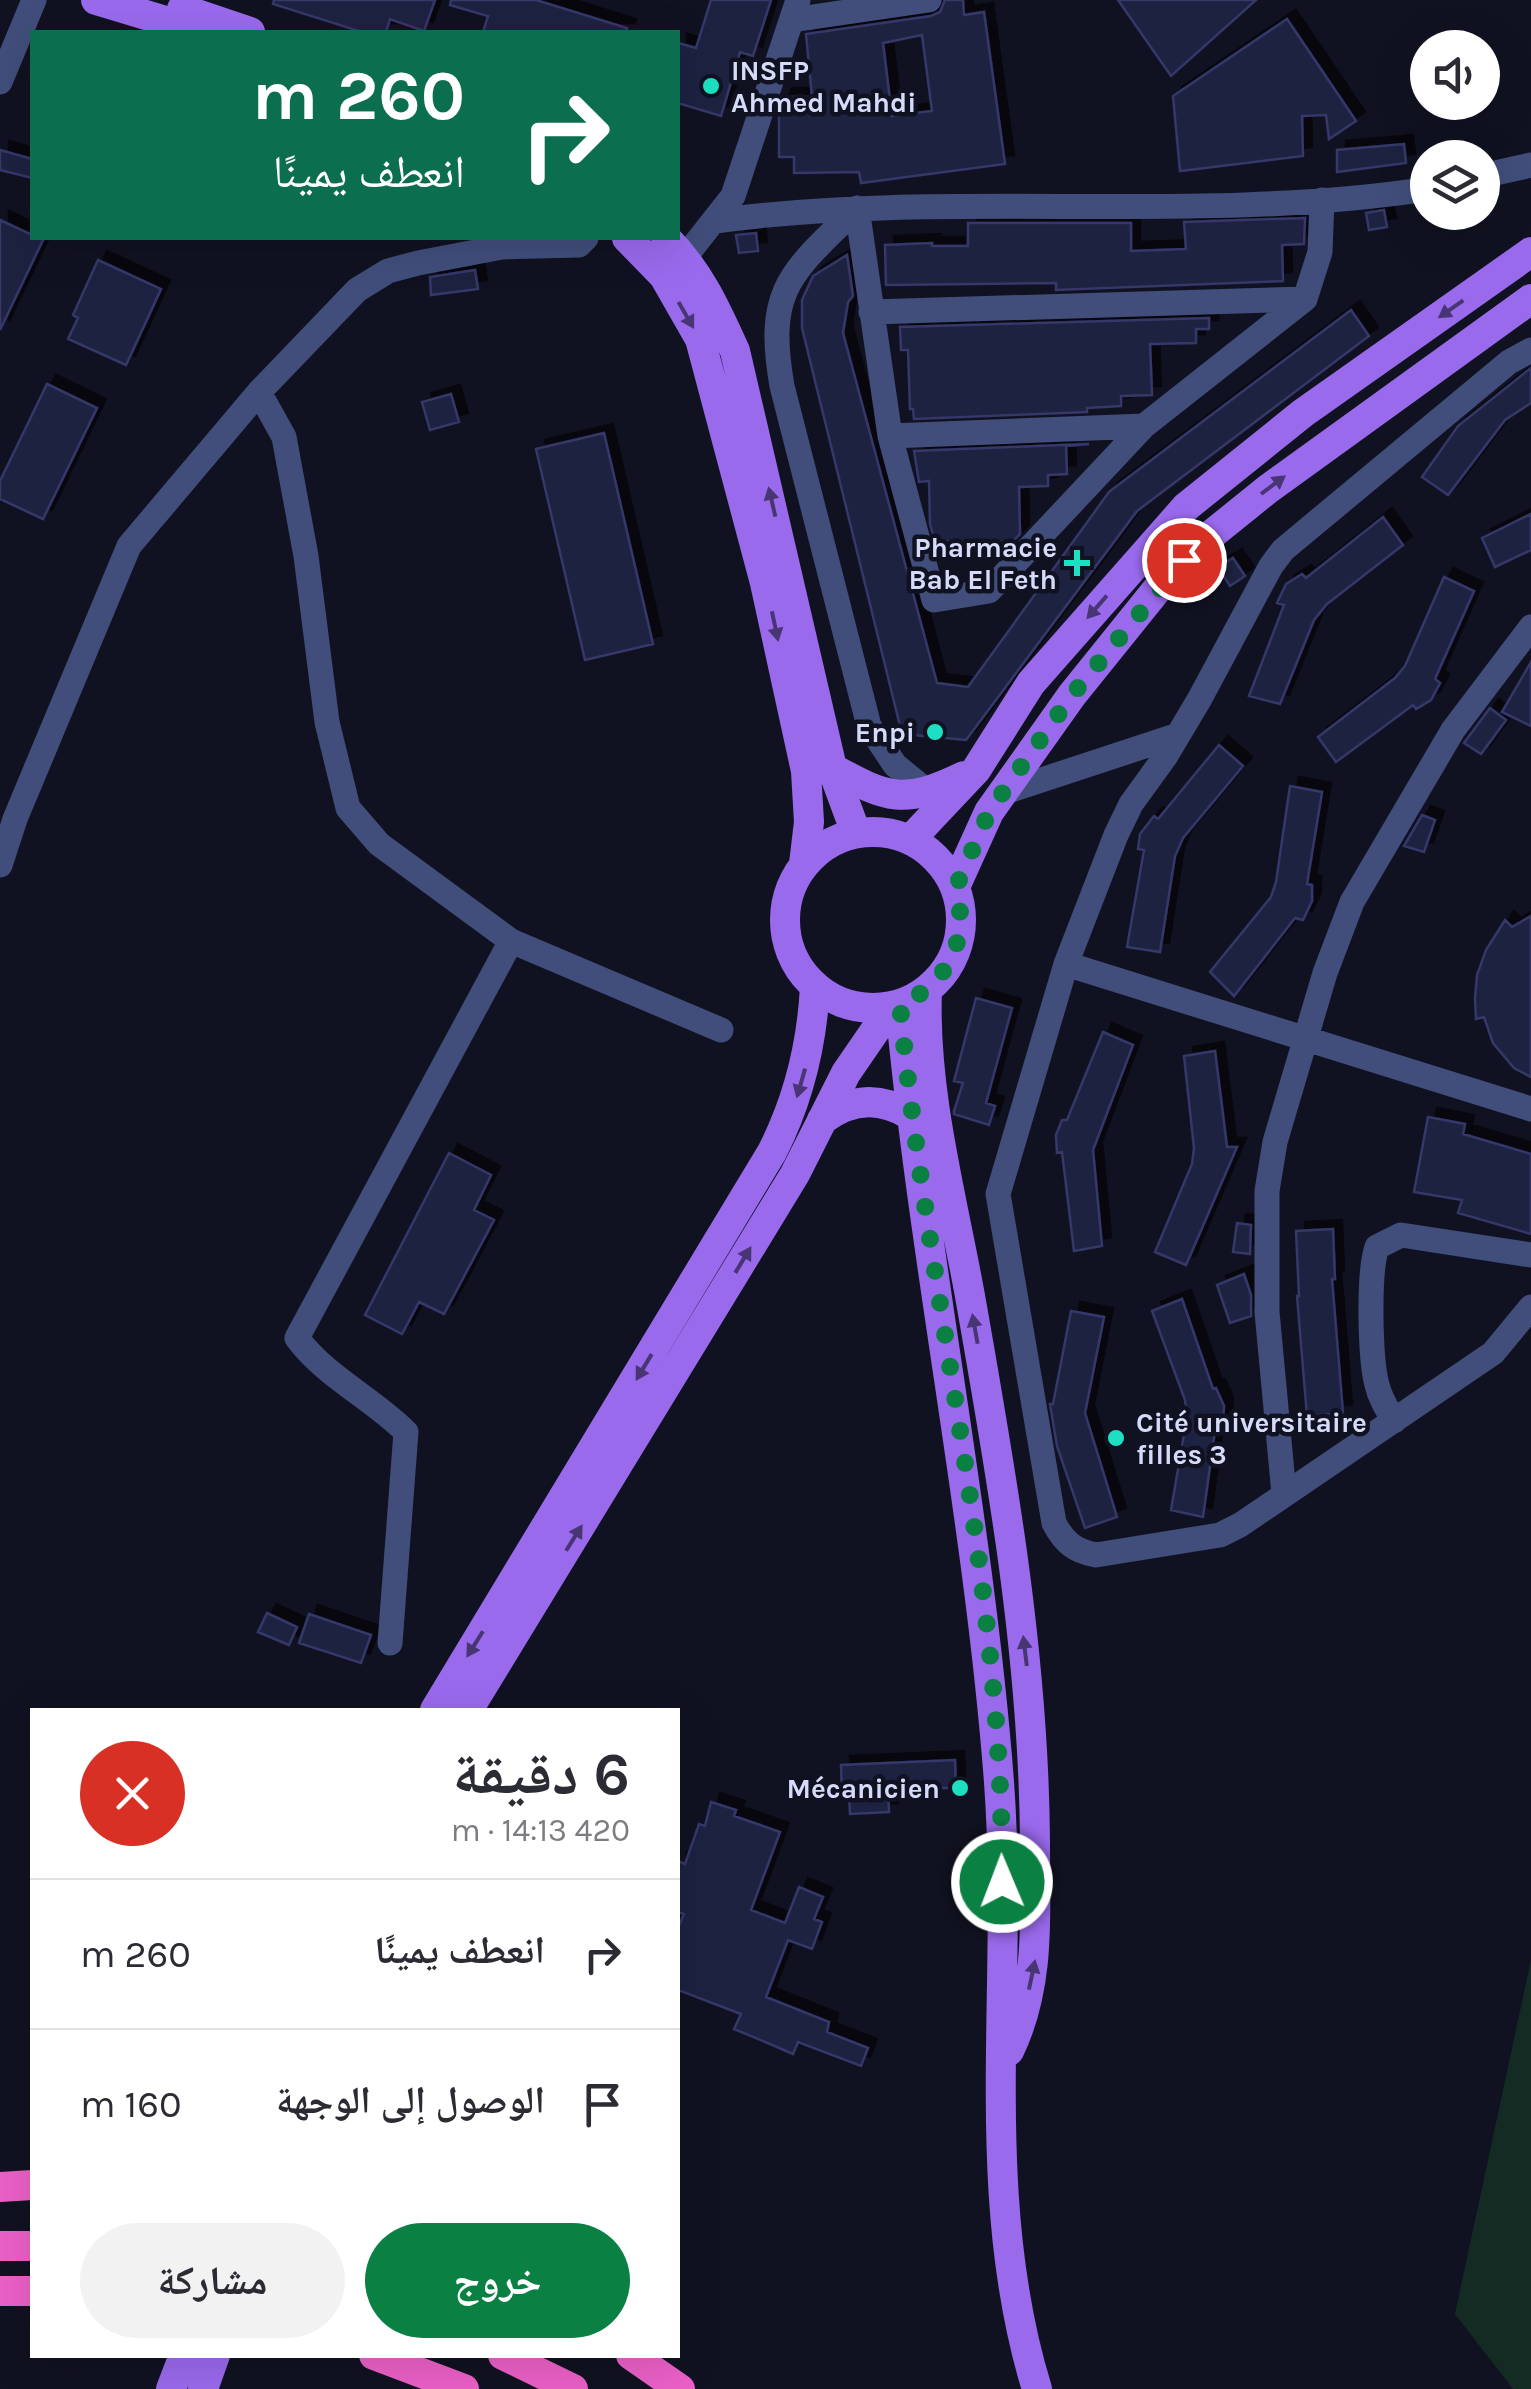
<!DOCTYPE html>
<html lang="ar">
<meta charset="utf-8">
<style>
body{margin:0;font-family:Karla,"Noto Naskh Arabic",sans-serif;background:#f2f2f3;color:#2b2b33;direction:rtl;height:100vh;display:flex;flex-direction:column;font-size:38px;white-space:nowrap}
*{box-sizing:border-box;margin:0}
p{font-size:32px;color:#7c7c81}
.icon{flex:none;width:55px;height:55px;fill:none;stroke:currentColor;stroke-width:2;stroke-linecap:round;stroke-linejoin:round}
.map{position:relative;flex:1;overflow:hidden;direction:ltr}
.sheet{position:absolute;left:30px;top:1708px;width:650px;height:650px;display:flex;flex-direction:column;background:#fff;border-radius:0px;box-shadow:0 10px 40px #0002;direction:rtl}
.sheet>*{flex:none}
.hud{position:absolute;left:30px;top:30px;width:650px;height:210px;border-radius:0px;box-shadow:0 10px 40px #0002;direction:rtl;background:#0b6e4f;color:#fff;overflow:hidden}
.fabs{position:absolute;left:1410px;top:30px;display:grid;gap:20px}
.fabs a{display:grid;place-items:center;width:90px;height:90px;border-radius:50%;background:#fff;box-shadow:0 10px 40px #0002;font-size:50px}
.pin{position:absolute;display:grid;place-items:center;width:85px;height:85px;color:#fff;margin:-42px;border:5px solid #fff;border-radius:50%;box-shadow:0 2px 10px #0007}
.me{position:absolute;width:110px;margin:-55px;rotate:359deg;stroke-linejoin:round;filter:drop-shadow(0 0 8px #0008)}
.turn{display:flex;align-items:center;gap:35px;height:210px;padding:0 50px;font-size:45px}
.turn .icon{width:130px;height:130px;stroke-width:2.5}
.turn b{display:block;font-size:70px;line-height:85px}
.round{display:grid;place-items:center;flex:none;width:105px;height:105px;border-radius:52px;background:#f2f2f3}
.headline{display:flex;align-items:center;justify-content:space-between;height:170px;padding:0 50px}
h1{font-size:60px;font-weight:700;line-height:75px}
.cta{display:flex;gap:20px;margin-top:auto;padding:20px 50px}
.cta a{flex:1;height:115px;border-radius:60px;background:#0b8043;color:#fff;font-size:40px;font-weight:700;line-height:115px;text-align:center}
.cta a+a{background:#f2f2f3;color:#2b2b33}
ul{padding:0;list-style:none}
li{display:flex;align-items:center;gap:30px;height:150px;padding:0 50px;border-top:2px solid #e1e1e2}
li div{flex:1}
li b{display:block;font-size:38px}
li em{font-style:normal}
.map>svg:first-child{display:block}
.green{fill:#142b24}
.building{fill:#1f2140;stroke:#343769;stroke-width:2.5;fill-rule:evenodd;filter:url(#shadow)}
.lines{fill:none;stroke-linecap:round;stroke-linejoin:round}
.minor{stroke:#414e7b;stroke-width:25}
.major{stroke:#9a6aed;stroke-width:30}
.highway{stroke:#eb60c7;stroke-width:30}
.oneway{fill:#483573}
.route{stroke:#0b8043;stroke-width:18;stroke-dasharray:0 32.4}
.poi-dot{fill:#1ce0c1;stroke:#111221;stroke-width:4}
.labels{text-anchor:middle;stroke-width:9;stroke-linejoin:round;paint-order:stroke}
.poi-label{font-size:28px;font-weight:bold;fill:#d6dbfa;stroke:#111221;text-anchor:end}
</style>
<div class="map">
<svg width="1531" height="2389" viewBox="0 0 1531 2389">
<defs>
<filter id="shadow"><feDropShadow dx="9" dy="-9" stdDeviation="0" flood-color="#0009"/></filter>
</defs>
<rect width="100%" height="100%" fill="#111221"/>
<!-- green -->
<path class="green" d="M1531,1960v429h-18l-58,-75z"/>
<!-- building -->
<path class="building" d="M274,0h161l-11,31 -34,-12 -4,13h-24l-89,-28z
M451,0h85l91,28 -1,4h-143l5,-16 -38,-11z
M711,0h60l-18,56 -13,-4 -19,64 -43,-13v-60l18,5z
M945,0h18l1,15 20,-3 21,152 -144,19 -2,-11 -65,1v-16h-15v-49l4,-11h29l-6,-63 125,-18 9,-4zM922,35l10,76 -40,5 -9,-73z
M1118,0h138l-85,76z
M1287,19l69,102 -27,18 -3,-24 -24,1 1,40 -123,15 -7,-75z
M1404,144l2,19 -69,9v-22z
M0,150l32,9v19l-32,-8z
M1384,210l3,17 -18,3 -3,-17z
M1305,218l-1,26 -22,1 1,36 -227,9v-7l-170,2 -1,-40 47,-2v3h36v-23h163v28l55,-2 -2,-27z
M0,220l43,20 -43,90z
M756,233l2,18 -19,2 -3,-18z
M847,255l6,41 -5,6 -5,31 94,350 31,4 141,-195 242,-182 18,26 -232,175 -171,229 -64,-6 -100,-406v-28l11,-24z
M98,260l63,29 -35,76 -58,-26 10,-21 -5,-3z
M475,270l3,19 -47,6 -1,-18z
M1209,318v11h-13v14l-46,1 2,51 -31,1v10l-34,2v4l-173,7 -1,-10h-3l-2,-59h-7l-1,-23z
M1531,368v35l-26,17 -57,75 -26,-18 36,-51z
M47,384l50,24 -54,111 -43,-20v-18z
M451,394l8,28 -29,8 -8,-28z
M604,433l49,211 -68,16 -49,-211z
M1089,444l-23,2 1,28 -19,1v11l-29,1 1,47 -8,8 -77,-1 -5,-17 -1,-43 -10,1 -5,-31z
M1531,514v36l-36,17 -13,-29z
M1383,517l20,28 -76,59 -13,16 -34,84 -31,-8 35,-91 -7,-2 9,-19 16,-10 4,4z
M1233,558l12,18 -15,10 -12,-19z
M1444,577l30,14 -39,88 5,4 -9,17 -15,9 -3,-4 -77,57 -18,-25 77,-59 10,-12z
M1531,662v64l-29,-14z
M1490,708l16,12 -25,34 -17,-11z
M1219,745l24,21 -60,72 -8,18 -15,96 -33,-5 17,-97 -6,-1 2,-15 14,-18 4,3z
M1290,786l32,6 -15,92 5,1v16l-9,19 -8,-2 -61,78 -24,-24 61,-75 5,-15z
M1422,815l13,5 -11,32 -20,-6z
M1531,916v161l-17,-9 -21,-25 -9,-26 -8,2 -1,-21 2,-23 9,-25 19,-30 7,7z
M976,998l36,10 -26,95 9,3 -6,19 -35,-11v-3l9,-28 -9,-2z
M1103,1032l30,13 -40,105 9,96 -28,5 -12,-99 -5,1 -1,-18 6,-15h5z
M1215,1051l12,96h10l-51,118 -31,-13 37,-88 2,-16 -10,-92z
M1428,1117l37,7 -2,10 68,20v80l-73,-21 4,-13 -48,-8z
M449,1153l42,22 -17,35 20,10 -50,94 -25,-12 -17,32 -37,-19z
M1237,1223l14,2 -1,29 -17,-2z
M1333,1229l2,50h-3l11,134 -36,3 -10,-120h2l-3,-65z
M1244,1274l7,21v21l-21,7 -13,-38z
M1182,1299l31,90 3,-1 8,18 -1,17h-7l-13,94 -32,-7 16,-93 -2,-17 -33,-89z
M1071,1311l33,6 -19,96 32,104 -32,11 -28,-82 -7,-42h3z
M267,1613l30,14 -8,18 -31,-13z
M309,1614l62,21 -10,28 -62,-20z
M955,1760l1,28h-68l1,24 -39,2 -1,-19h-7l-1,-30z
M711,1802l25,8 -2,6 46,16 -29,78 34,13 14,-36 24,10 -9,22 8,3 -10,27 -24,-9 -22,57 63,25 -2,10 41,16 -7,18 -63,-24 -5,12 -23,-10 -36,-15 7,-15 -63,-24v-62l6,-14 -6,-2v-51l7,3 14,-40 6,2z"/>
<g class="lines">
<!-- minor -->
<path class="minor" d="M792,20l137,-20
M0,82l34,-82
M1482,176l49,-11
M857,208l33,228 44,164 55,-9 155,-165 161,-127 15,-47 2,-52
M857,208c-66,65 -92,80 -75,178l87,340 26,39 33,27
M715,221c236,-32 477,4 713,-32
M669,271l16,-14 48,-61 65,-196
M871,312l434,-13
M1531,350l-22,12 -226,188 -12,16 -72,134 -34,57 -34,47 -15,31 -50,129 -68,230 56,329c10,19 20,28 42,32l124,-20 20,-10 253,-172 38,-46
M259,392l25,45 22,119 21,166 21,86 31,36 132,97 210,89
M890,436l254,-10
M1002,793l176,-58
M0,865l15,-46 114,-273 130,-154 98,-102 31,-19 30,-8 84,-16 77,-2 7,-7
M1066,964l465,145
M1394,1421c-7,-12 -14,-23 -17,-36 -7,-26 -9,-113 0,-138l24,-12 130,20
M1284,1494l-17,-182v-121l8,-49 50,-169 27,-71 101,-172 78,-103
M390,1643l16,-211c-34,-34 -80,-55 -109,-94l214,-397"/>
<!-- major -->
<path class="major" d="M96,0l106,32
M182,9l68,23
M627,238l37,38 36,63 65,244 41,188 3,51 -5,42
M666,238c33,33 50,71 69,113l97,417 24,65
M832,768c56,31 72,37 132,8
M785 920a88 88 0 1 1 176 0a88 88 0 1 1-176 0Z
M910,840l66,-70 55,-87 155,-176 117,-94 228,-161
M955,887l34,-75 83,-117 95,-118 34,-34 67,-54 263,-190
M927,990c-4,102 25,206 43,306 32,181 64,362 65,547 0,71 6,142 -26,208
M900,1004c24,260 79,516 99,778 15,202 -23,410 38,607
M822,1120c28,-22 58,-24 88,-5
M435,1710l337,-558c27,-53 40,-106 43,-166
M468,1710l327,-536 51,-101 46,-67
M171,2389l13,-34
M203,2389l12,-34"/>
<!-- highway -->
<path class="highway" d="M0,2187l32,-2
M0,2246h32
M0,2291h32
M374,2355l90,34
M503,2355l70,34
M631,2355l49,34"/>
</g>
<!-- one-way arrows -->
<defs><path id="oneway-solid" d="M-6-.8H1V-3.2L6.5 0L1 3.2V.8H-6Z" transform="scale(2.5)"/></defs>
<g class="oneway">
<use href="#oneway-solid" transform="translate(1451 309) rotate(145)"/>
<use href="#oneway-solid" transform="translate(686 315) rotate(60)"/>
<use href="#oneway-solid" transform="translate(1273 485) rotate(-37)"/>
<use href="#oneway-solid" transform="translate(772 502) rotate(-103)"/>
<use href="#oneway-solid" transform="translate(1097 607) rotate(131)"/>
<use href="#oneway-solid" transform="translate(775 626) rotate(78)"/>
<use href="#oneway-solid" transform="translate(801 1083) rotate(106)"/>
<use href="#oneway-solid" transform="translate(743 1260) rotate(-59)"/>
<use href="#oneway-solid" transform="translate(975 1329) rotate(-100)"/>
<use href="#oneway-solid" transform="translate(644 1367) rotate(121)"/>
<use href="#oneway-solid" transform="translate(574 1538) rotate(-58)"/>
<use href="#oneway-solid" transform="translate(475 1644) rotate(122)"/>
<use href="#oneway-solid" transform="translate(1025 1651) rotate(-97)"/>
<use href="#oneway-solid" transform="translate(1032 1975) rotate(-78)"/>
</g>
<g class="lines">
<!-- route -->
<path class="route" d="M1002,1882c2,-295 -75,-586 -102,-878l27,-14 25,-29 10,-37 -6,-37 33,-75 83,-117 112,-135"/>
</g>
<!-- markers -->
<g class="poi-dot">
<circle cx="711" cy="86" r="10"/>
<path d="M1072 548h10v10h10v10h-10v10h-10v-10h-10v-10h10z"/>
<circle cx="935" cy="732" r="10"/>
<circle cx="1116" cy="1438" r="10"/>
<circle cx="960" cy="1788" r="10"/>
</g>
<g class="labels">
<!-- poi labels -->
<g class="poi-label">
<text x="731" y="80" text-anchor="start">INSFP<tspan x="731" dy="32">Ahmed Mahdi</tspan></text>
<text x="1057" y="557">Pharmacie<tspan x="1057" dy="32">Bab El Feth</tspan></text>
<text x="915" y="742">Enpi</text>
<text x="1136" y="1432" text-anchor="start">Cité universitaire<tspan x="1136" dy="32">filles 3</tspan></text>
<text x="940" y="1798">Mécanicien</text>
</g>
</g>
</svg>
<div class="fabs">
<a><svg class="icon" aria-label="sound" viewBox="0 0 24 24"><path d="M4 9h4l5-4v14l-5-4H4zM17 9q2 3 0 6"/></svg></a>
<a><svg class="icon" aria-label="layers" viewBox="0 0 24 24"><path d="M12 4l9 5-9 5-9-5zM3 14l9 5 9-5"/></svg></a>
</div>
<div class="pin" style="left:1184px;top:560px;background:#d93025"><svg class="icon" aria-label="arrive" viewBox="0 0 24 24"><path d="M6 21V4h12l-3 4 3 4H6"/></svg></div>
<svg class="me" style="left:1002px;top:1882px" viewBox="-20 -20 40 40"><circle r="17" fill="#0b8043" stroke="#fff" stroke-width="3"/><path d="M0-11L8 9 0 5-8 9z" fill="#fff"/></svg>
<div class="hud">
<div class="turn"><svg class="icon" aria-label="right" viewBox="0 0 24 24"><path d="M7 20v-9h11M14 6l5 5-5 5"/></svg><div><b>260 m</b>انعطف يمينًا</div></div>
</div>
<section class="sheet">
<div class="headline"><div><h1>6 دقيقة</h1><p>420 m · 14:13</p></div><a class="round" style="background:#d93025;color:#fff"><svg class="icon" aria-label="close" viewBox="0 0 24 24"><path d="M6 6l12 12M18 6L6 18"/></svg></a></div>
<ul>
<li><svg class="icon" aria-label="right" viewBox="0 0 24 24"><path d="M7 20v-9h11M14 6l5 5-5 5"/></svg><div><b>انعطف يمينًا</b></div><em>260 m</em></li>
<li><svg class="icon" aria-label="arrive" viewBox="0 0 24 24"><path d="M6 21V4h12l-3 4 3 4H6"/></svg><div><b>الوصول إلى الوجهة</b></div><em>160 m</em></li>
</ul>
<div class="cta"><a>خروج</a><a>مشاركة</a></div>
</section>
</div>
